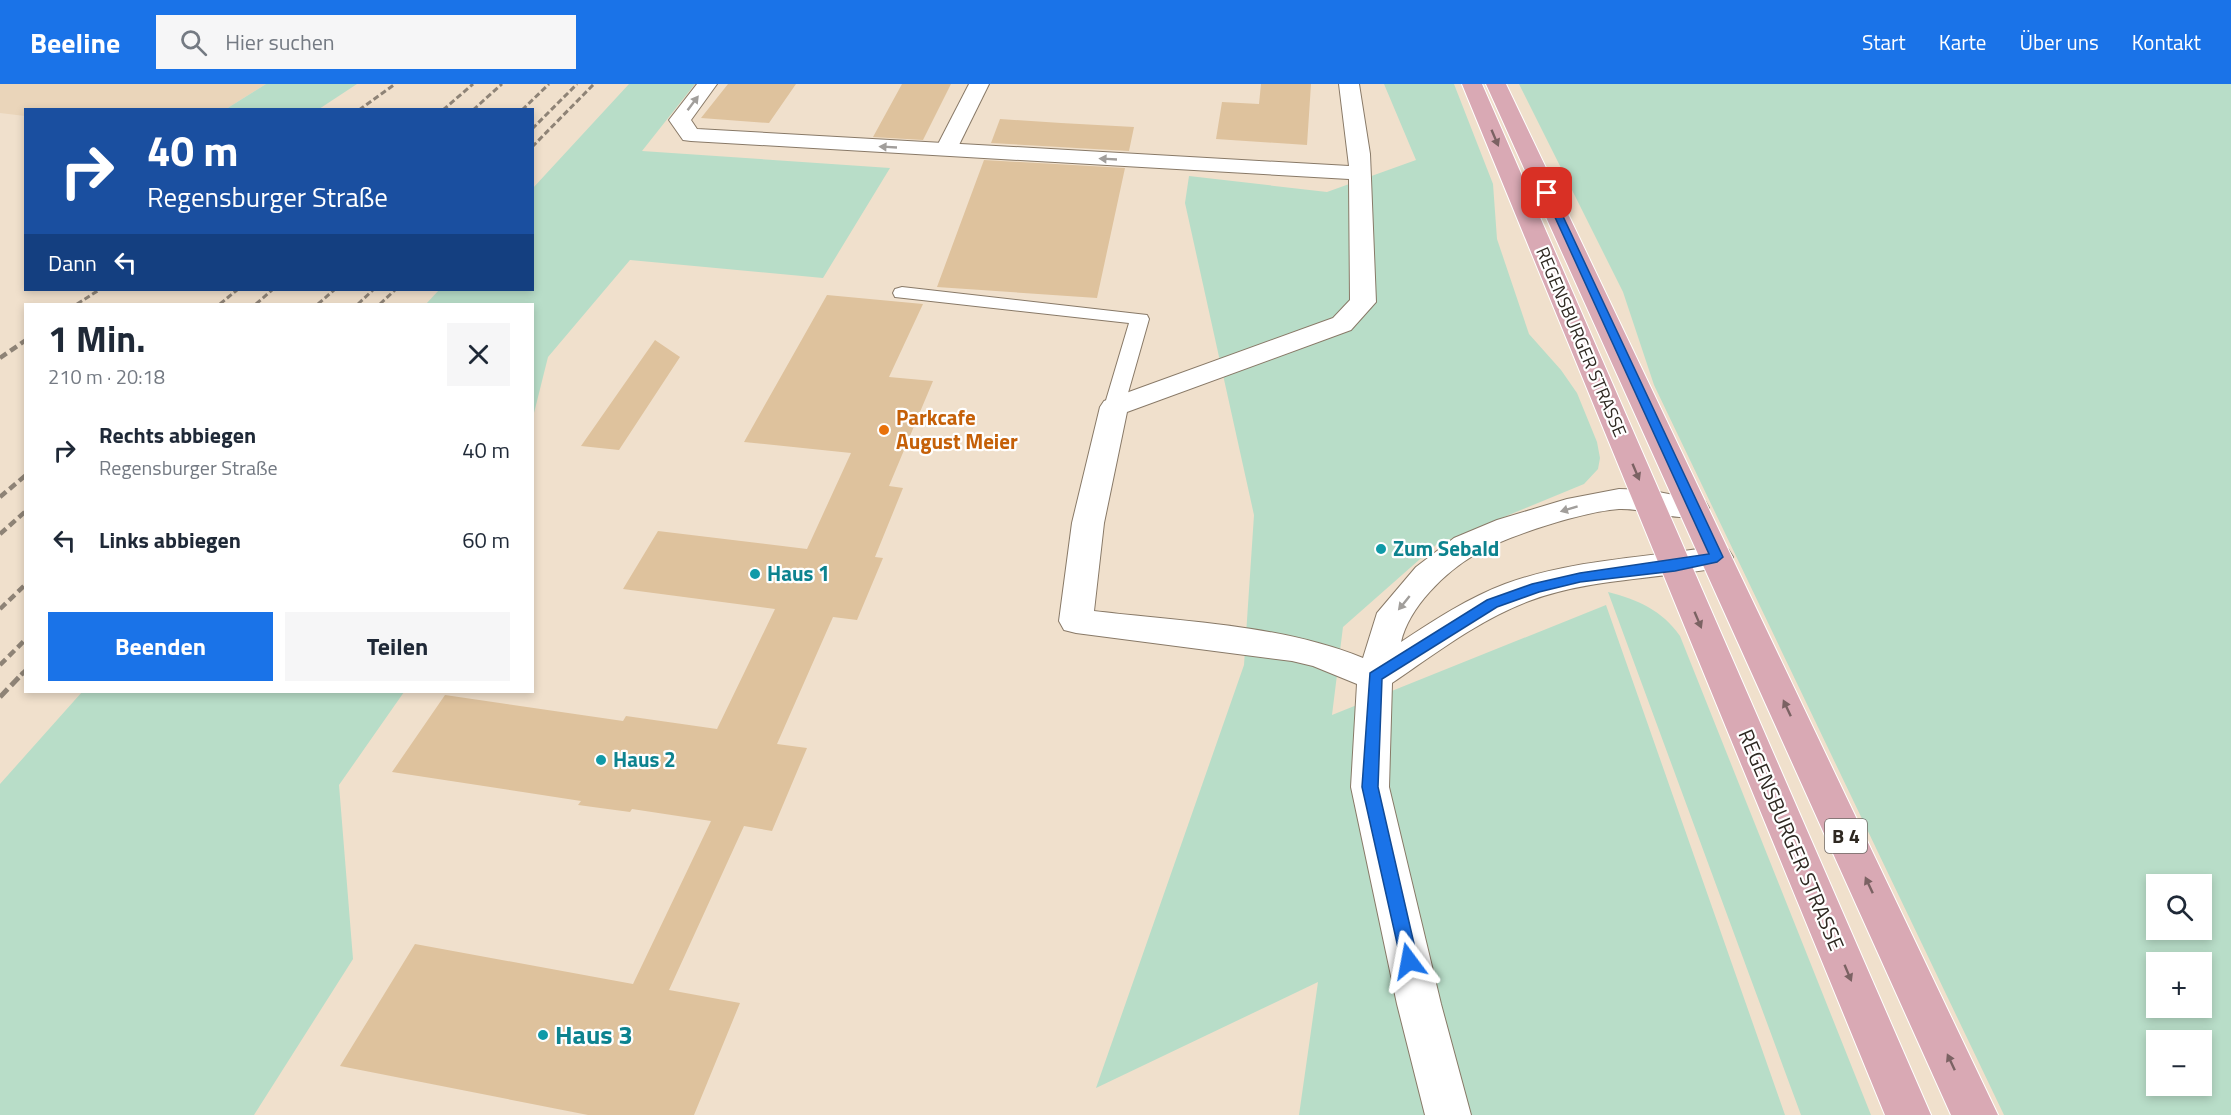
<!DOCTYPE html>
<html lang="de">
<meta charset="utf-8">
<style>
body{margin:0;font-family:"Titillium Web",sans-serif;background:#f6f6f7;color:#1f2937;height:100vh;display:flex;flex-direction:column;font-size:22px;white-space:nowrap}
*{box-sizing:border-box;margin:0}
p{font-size:20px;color:#747a83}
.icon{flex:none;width:33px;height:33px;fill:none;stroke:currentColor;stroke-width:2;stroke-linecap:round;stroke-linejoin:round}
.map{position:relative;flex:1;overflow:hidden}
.details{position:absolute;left:24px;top:219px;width:510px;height:390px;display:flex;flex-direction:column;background:#fff;border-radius:0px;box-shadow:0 3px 9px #0003}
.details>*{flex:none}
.guide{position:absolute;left:24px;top:24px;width:510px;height:183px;border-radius:0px;box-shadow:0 3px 9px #0003;background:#1a4fa0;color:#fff;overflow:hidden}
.controls{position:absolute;left:2146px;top:790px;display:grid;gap:12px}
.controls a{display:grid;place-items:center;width:66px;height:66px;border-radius:0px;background:#fff;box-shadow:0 3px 9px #0003;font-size:30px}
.pin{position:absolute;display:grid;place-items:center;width:51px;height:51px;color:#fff;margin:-26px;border-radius:12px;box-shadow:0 3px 9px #0006}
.me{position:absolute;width:66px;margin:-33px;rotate:347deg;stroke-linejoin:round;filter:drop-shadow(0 0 4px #0008)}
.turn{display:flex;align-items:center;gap:21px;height:126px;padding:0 24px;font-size:27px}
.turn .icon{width:78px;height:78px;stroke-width:2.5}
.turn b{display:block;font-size:42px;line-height:51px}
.then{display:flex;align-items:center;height:57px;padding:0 24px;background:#0003;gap:12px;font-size:22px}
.round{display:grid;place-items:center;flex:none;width:63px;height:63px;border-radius:0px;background:#f6f6f7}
.overview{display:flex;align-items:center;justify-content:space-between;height:102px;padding:0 24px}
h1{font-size:36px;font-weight:700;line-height:45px}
.action{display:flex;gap:12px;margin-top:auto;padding:12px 24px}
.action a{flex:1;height:69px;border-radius:0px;background:#1a73e8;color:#fff;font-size:24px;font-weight:700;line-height:69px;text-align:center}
.action a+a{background:#f6f6f7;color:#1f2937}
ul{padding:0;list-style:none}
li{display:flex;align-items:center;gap:18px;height:90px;padding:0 24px}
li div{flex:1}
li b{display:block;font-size:22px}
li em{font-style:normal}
header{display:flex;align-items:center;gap:36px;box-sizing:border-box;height:84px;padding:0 30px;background:#1a73e8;color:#fff}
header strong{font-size:28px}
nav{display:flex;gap:33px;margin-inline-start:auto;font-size:21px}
.search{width:420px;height:54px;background:#f6f6f7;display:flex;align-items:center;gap:15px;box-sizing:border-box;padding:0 21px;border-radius:0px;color:#747a83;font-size:22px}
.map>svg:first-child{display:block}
.built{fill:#ead5ba}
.green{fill:#b8ddc8;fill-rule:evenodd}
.building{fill:#dec29d}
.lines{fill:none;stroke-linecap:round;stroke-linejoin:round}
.service-casing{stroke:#887967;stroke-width:2}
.pedestrian-casing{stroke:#887967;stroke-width:2}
.minor-casing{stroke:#887967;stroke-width:2}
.primary-casing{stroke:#fff;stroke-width:2}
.service{fill:#fff;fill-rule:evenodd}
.pedestrian{fill:#fff;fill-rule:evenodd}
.minor{fill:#fff;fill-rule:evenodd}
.primary{fill:#d9a9b4;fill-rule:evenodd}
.rail-far2{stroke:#8e8376;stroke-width:3;stroke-dasharray:6 3;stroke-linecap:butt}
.rail-far1{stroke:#8e8376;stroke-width:4.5;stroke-dasharray:8 4.5;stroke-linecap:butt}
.rail{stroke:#8e8376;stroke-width:5;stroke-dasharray:11 5;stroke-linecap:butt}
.oneway{fill:#a19e9b}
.oneway2{fill:#7b6263}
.route{fill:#1a73e8;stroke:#114b97;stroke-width:1.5}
.food-dot{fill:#e8710a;stroke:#fff;stroke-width:2}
.culture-dot{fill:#0f9aa8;stroke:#fff;stroke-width:2}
.labels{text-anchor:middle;stroke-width:4.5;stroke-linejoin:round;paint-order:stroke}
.far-street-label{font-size:18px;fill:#2e2821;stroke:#fff}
.shield{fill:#fff;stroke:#6d6864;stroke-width:1.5}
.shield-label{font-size:20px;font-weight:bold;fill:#2e2821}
.food-label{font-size:21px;font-weight:bold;fill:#c56008;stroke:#fff;text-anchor:start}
.culture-label{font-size:21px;font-weight:bold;fill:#0d838f;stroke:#fff;text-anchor:start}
.street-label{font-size:21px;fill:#2e2821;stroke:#fff}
.near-culture-label{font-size:26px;font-weight:bold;fill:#0d838f;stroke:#fff;text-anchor:start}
</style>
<header>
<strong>Beeline</strong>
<div class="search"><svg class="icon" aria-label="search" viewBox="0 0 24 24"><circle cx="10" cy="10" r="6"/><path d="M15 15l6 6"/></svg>Hier suchen</div>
<nav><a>Start</a><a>Karte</a><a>Über uns</a><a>Kontakt</a></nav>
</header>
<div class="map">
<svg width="2231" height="1031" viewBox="0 0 2231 1031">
<rect width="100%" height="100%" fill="#f0e0cc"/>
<!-- built -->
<path class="built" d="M0,0h266l-40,25 -200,1 -1,6 -25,-3z"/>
<!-- green -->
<path class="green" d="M266,0h91l-38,25h-93z
M629,0h66l-53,67 248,17 -67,110 -193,-18 -82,97 -15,60 -1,-113h-106l13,-14h93l1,-102z
M1384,0h70l39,100 4,55 32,95 32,36 16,23 20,49 3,16 -2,11 -14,15 -148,61 -93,82 -11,88 274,-110 179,510h-486l19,-133 -222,106 148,-423 10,-150 -69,-312 4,-27 138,16 89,-32z
M1519,0h712v1031h-227l-350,-730 -31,-93zM2157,801h45v45h-45zM2157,879h45v45h-45zM2157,957h45v45h-45z
M1608,508c30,8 54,18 72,44l191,479h-70z
M82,608h322l-65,93 14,174 -99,156h-254v-331z"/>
<!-- building -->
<path class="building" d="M728,0h68l-27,39 -68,-5z
M902,0h49l-28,56 -50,-3z
M1261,0h50l-4,61 -91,-6 6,-37 37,2z
M1000,35l61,4 73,4 -5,24 -138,-8z
M984,76l141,8 -28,130 -160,-11z
M827,211l96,9 -34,73 44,4 -44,105 14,2 -28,69 8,1 -26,62 -24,-3 -56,127 30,4 -35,83 -28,-5 -75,164 71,13 -46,112h-106l-248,-49 75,-122 218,40 78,-163 -79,-12 -2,3 -52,-7 3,-4 -189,-29 53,-77 178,26 3,-5 91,13 58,-120 -152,-20 35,-58 149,18 44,-96 -107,-11z
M655,256l25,17 -61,93 -38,-4z"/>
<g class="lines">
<defs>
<path id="service" d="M902,203l245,28 2,4 -25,88 -3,5h-14l-3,-5 25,-84 -234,-26 -2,-4 2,-4z"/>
<path id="pedestrian" d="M969,0h20l-35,71h-16l-3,-5z"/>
<path id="minor" d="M697,0h20l-26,36 6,9 652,37 -10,-82h20l11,70 6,148 -25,28 -224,82 -23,111 -10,88c89,11 185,13 269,47l14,-45 39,-46 38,-29 43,-18 70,-21 52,-10 29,1 57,11 4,7 -4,7c-27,8 -58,-7 -86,-6 -37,3 -110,26 -143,45 -31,18 -67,53 -75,88 33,-22 67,-44 104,-58 68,-25 142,-26 212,-38l11,3 5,8 -5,8 -11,3c-61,11 -130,11 -188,33 -50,19 -93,52 -137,82l-3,104 52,217 30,111h-46l-28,-111 -46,-217 6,-103 -44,-18 -21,-5 -216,-28 -12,-3 -5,-9 13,-98 28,-116 4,-6 229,-83 17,-18 -1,-121 -658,-38 -8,-1 -14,-20z"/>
<path id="primary" d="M1462,0h20l449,1031h-46z
M1486,0h20l492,1031h-47z"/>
</defs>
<!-- service casing -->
<use href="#service" class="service-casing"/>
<!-- pedestrian casing -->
<use href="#pedestrian" class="pedestrian-casing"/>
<!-- minor casing -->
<use href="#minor" class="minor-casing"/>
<!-- primary casing -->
<use href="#primary" class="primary-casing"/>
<!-- service -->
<use href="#service" class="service"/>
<!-- pedestrian -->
<use href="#pedestrian" class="pedestrian"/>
<!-- minor -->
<use href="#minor" class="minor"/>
<!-- primary -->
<use href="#primary" class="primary"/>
<!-- rail-far2 -->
<path class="rail-far2" d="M359,26l36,-26
M443,26l30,-26
M473,26l29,-26
M522,26l27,-26
M532,45l45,-45
M532,63l62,-63
M77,220l22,-14
M220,220l17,-14
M256,220l16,-14
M318,220l16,-14
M358,220l15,-14
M380,220l15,-14"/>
<!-- rail-far1 -->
<path class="rail-far1" d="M0,274l26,-18
M0,413l26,-22
M0,450l26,-23
M0,525l26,-25
M0,581l26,-26
M21,591l5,-5"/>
<!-- rail -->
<path class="rail" d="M0,613l23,-24"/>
</g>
<!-- one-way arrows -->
<defs><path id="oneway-solid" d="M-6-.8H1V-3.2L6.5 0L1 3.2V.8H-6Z" transform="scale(1.5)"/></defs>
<g class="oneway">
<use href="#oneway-solid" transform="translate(693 19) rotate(-53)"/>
<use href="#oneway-solid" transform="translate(888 63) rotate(-177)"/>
<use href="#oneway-solid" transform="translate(1108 75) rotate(-177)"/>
<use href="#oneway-solid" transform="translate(1569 425) rotate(163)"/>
<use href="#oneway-solid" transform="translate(1404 519) rotate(129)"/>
</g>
<g class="oneway2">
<use href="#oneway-solid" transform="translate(1495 54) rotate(67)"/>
<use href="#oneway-solid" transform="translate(1636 388) rotate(67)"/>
<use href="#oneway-solid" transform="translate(1698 536) rotate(67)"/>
<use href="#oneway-solid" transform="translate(1787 624) rotate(-115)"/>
<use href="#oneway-solid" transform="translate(1869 801) rotate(-115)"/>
<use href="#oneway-solid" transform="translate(1848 889) rotate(67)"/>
<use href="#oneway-solid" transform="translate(1951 978) rotate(-115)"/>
</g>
<!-- route -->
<path class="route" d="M1543,107l9,2 171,364 -6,5 -42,9 -95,11 -41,10 -42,15 -115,72 -4,108 40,174 -2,6 -7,2 -6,-2 -2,-6 -39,-174 8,-114 117,-73 45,-16 48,-11 129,-19z"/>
<!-- markers -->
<circle class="food-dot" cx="884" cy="346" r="6"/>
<g class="culture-dot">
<circle cx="1381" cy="465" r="6"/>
<circle cx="755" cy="490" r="6"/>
<circle cx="601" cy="676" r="6"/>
<circle cx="543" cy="951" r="6"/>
</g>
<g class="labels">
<!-- far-street labels -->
<g class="far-street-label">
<text transform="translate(1581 258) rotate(67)" y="6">REGENSBURGER STRASSE</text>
</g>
<!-- shield labels -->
<rect class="shield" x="1825" y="735" width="42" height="34" rx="4.5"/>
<g class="shield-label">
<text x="1846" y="759">B 4</text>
</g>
<!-- food labels -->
<g class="food-label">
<text x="896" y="341">Parkcafe<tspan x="896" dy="24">August Meier</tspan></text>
</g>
<!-- culture labels -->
<g class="culture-label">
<text x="1393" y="472">Zum Sebald</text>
<text x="767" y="497">Haus 1</text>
<text x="613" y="683">Haus 2</text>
</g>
<!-- street labels -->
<g class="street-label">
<text transform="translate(1791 756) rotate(67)" y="7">REGENSBURGER STRASSE</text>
</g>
<!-- near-culture labels -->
<g class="near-culture-label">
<text x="555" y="960">Haus 3</text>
</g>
</g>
</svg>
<div class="controls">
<a><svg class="icon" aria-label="search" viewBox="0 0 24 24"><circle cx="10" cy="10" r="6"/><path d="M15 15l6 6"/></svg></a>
<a>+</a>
<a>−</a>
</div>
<div class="pin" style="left:1547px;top:109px;background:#d93025"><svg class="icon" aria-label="arrive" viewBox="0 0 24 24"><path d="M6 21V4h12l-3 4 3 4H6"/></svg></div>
<svg class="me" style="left:1409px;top:877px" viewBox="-20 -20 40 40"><path d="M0-17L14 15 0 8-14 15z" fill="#1a73e8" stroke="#fff" stroke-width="4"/></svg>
<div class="guide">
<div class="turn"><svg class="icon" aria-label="right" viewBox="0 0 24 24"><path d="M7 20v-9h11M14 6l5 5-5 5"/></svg><div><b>40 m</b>Regensburger Straße</div></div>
<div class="then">Dann<svg class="icon" aria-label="left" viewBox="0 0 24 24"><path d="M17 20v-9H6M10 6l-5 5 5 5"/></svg></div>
</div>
<section class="details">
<div class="overview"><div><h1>1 Min.</h1><p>210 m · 20:18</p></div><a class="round"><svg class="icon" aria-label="close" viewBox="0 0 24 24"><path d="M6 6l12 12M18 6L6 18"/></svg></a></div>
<ul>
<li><svg class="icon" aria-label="right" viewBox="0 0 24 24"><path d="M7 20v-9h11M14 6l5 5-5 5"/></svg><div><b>Rechts abbiegen</b><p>Regensburger Straße</p></div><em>40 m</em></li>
<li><svg class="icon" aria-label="left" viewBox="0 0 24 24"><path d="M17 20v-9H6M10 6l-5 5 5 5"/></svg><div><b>Links abbiegen</b></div><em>60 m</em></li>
</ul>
<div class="action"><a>Beenden</a><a>Teilen</a></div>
</section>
</div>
